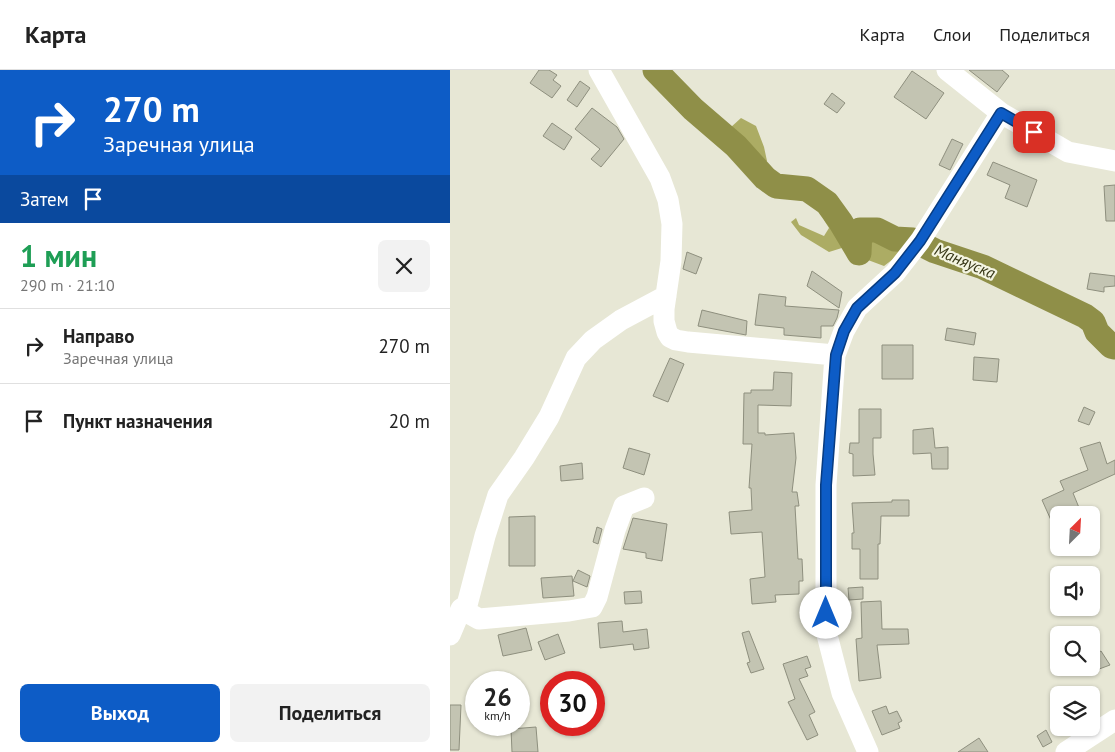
<!DOCTYPE html>
<html lang="ru">
<meta charset="utf-8">
<style>
body{margin:0;font-family:"PT Sans",sans-serif;background:#f2f2f2;color:#222;height:100vh;display:flex;flex-direction:column;font-size:19px;white-space:nowrap}
*{box-sizing:border-box;margin:0}
p{font-size:16px;color:#767676}
.icon{flex:none;width:28px;height:28px;fill:none;stroke:currentColor;stroke-width:2;stroke-linecap:round;stroke-linejoin:round}
.map{position:relative;flex:1;overflow:hidden}
.drawer{display:flex;flex-direction:column;background:#fff;width:450px}
.drawer>*{flex:none}
.hud{background:#0d5cc6;color:#fff;overflow:hidden}
.needle{width:32px;rotate:24deg}
.fabs{position:absolute;left:600px;top:436px;display:grid;gap:10px}
.fabs a{display:grid;place-items:center;width:50px;height:50px;border-radius:8px;background:#fff;box-shadow:0 1px 4px #0004;font-size:25px}
.speed{position:absolute;left:15px;top:601px;display:flex;gap:10px;font-size:25px;font-weight:700;text-align:center}
.speed>*{display:grid;place-content:center;width:65px;height:65px;border-radius:50%;background:#fff;box-shadow:0 1px 4px #0004;line-height:1}
.speed small{font-size:12px;font-weight:400}
.speed .limit{border:8px solid #d22;background:#fff;color:#111}
.pin{position:absolute;display:grid;place-items:center;width:42px;height:42px;color:#fff;margin:-21px;border-radius:10px;box-shadow:0 2px 8px #0006}
.me{position:absolute;width:55px;margin:-28px;rotate:0deg;stroke-linejoin:round;filter:drop-shadow(0 0 4px #0008)}
.turn{display:flex;align-items:center;gap:18px;height:105px;padding:0 20px;font-size:22px}
.turn .icon{width:65px;height:65px;stroke-width:2.5}
.turn b{display:block;font-size:35px;line-height:42px}
.then{display:flex;align-items:center;height:48px;padding:0 20px;background:#0003;gap:10px;font-size:19px}
.round{display:grid;place-items:center;flex:none;width:52px;height:52px;border-radius:8px;background:#f2f2f2}
.summary{display:flex;align-items:center;justify-content:space-between;height:85px;padding:0 20px}
h1{font-size:30px;font-weight:600;line-height:38px;color:#1e9e55}
.button{display:flex;gap:10px;margin-top:auto;padding:10px 20px}
.button a{flex:1;height:58px;border-radius:8px;background:#0d5cc6;color:#fff;font-size:20px;font-weight:600;line-height:58px;text-align:center}
.button a+a{background:#f2f2f2;color:#222}
ul{padding:0;list-style:none}
li{display:flex;align-items:center;gap:15px;height:75px;padding:0 20px;border-top:1px solid #e0e0e0}
li div{flex:1}
li b{display:block;font-size:19px}
li em{font-style:normal}
header{display:flex;align-items:center;gap:30px;box-sizing:border-box;height:70px;padding:0 25px;background:#fff;border-bottom:1px solid #e0e0e0}
header strong{font-size:24px}
nav{display:flex;gap:28px;margin-inline-start:auto;font-size:18px}
main{display:flex;flex:1;min-height:0}
.map>svg:first-child{display:block}
.forest{fill:#acac64}
.lines{fill:none;stroke-linecap:round;stroke-linejoin:round}
.river{stroke:#8f8f48;stroke-width:25}
.building{fill:#c3c4b2;stroke:#8e8f7e}
.minor{stroke:#fff;stroke-width:21}
.route-casing{stroke:#083c81;stroke-width:12}
.route{stroke:#0d5cc6;stroke-width:9}
.labels{text-anchor:middle;stroke-width:4.5;stroke-linejoin:round;paint-order:stroke}
.water-label{font-size:16px;font-style:italic;fill:#363616;stroke:#f4f5e2}
</style>
<header>
<strong>Карта</strong>
<nav><a>Карта</a><a>Слои</a><a>Поделиться</a></nav>
</header>
<main>
<section class="drawer">
<div class="hud">
<div class="turn"><svg class="icon" aria-label="right" viewBox="0 0 24 24"><path d="M7 20v-9h11M14 6l5 5-5 5"/></svg><div><b>270 m</b>Заречная улица</div></div>
<div class="then">Затем<svg class="icon" aria-label="arrive" viewBox="0 0 24 24"><path d="M6 21V4h12l-3 4 3 4H6"/></svg></div>
</div>
<div class="summary"><div><h1>1 мин</h1><p>290 m · 21:10</p></div><a class="round"><svg class="icon" aria-label="close" viewBox="0 0 24 24"><path d="M6 6l12 12M18 6L6 18"/></svg></a></div>
<ul>
<li><svg class="icon" aria-label="right" viewBox="0 0 24 24"><path d="M7 20v-9h11M14 6l5 5-5 5"/></svg><div><b>Направо</b><p>Заречная улица</p></div><em>270 m</em></li>
<li><svg class="icon" aria-label="arrive" viewBox="0 0 24 24"><path d="M6 21V4h12l-3 4 3 4H6"/></svg><div><b>Пункт назначения</b></div><em>20 m</em></li>
</ul>
<div class="button"><a>Выход</a><a>Поделиться</a></div>
</section>
<div class="map">
<svg width="665" height="682" viewBox="0 0 665 682">
<rect width="100%" height="100%" fill="#e7e7d5"/>
<!-- forest -->
<path class="forest" d="M291,48l15,8 8,21 3,14 -14,10c-17,-10 -25,-15 -34,-33z
M373,143l17,16 11,14 10,2 -3,-11 12,-1 31,13 -4,10 -13,10 -24,-9 -15,-10 -16,5 -28,-17 -10,-13 5,-4 3,7 25,11 5,-8 -5,-8z"/>
<g class="lines">
<!-- river -->
<path class="river" d="M205,0l38,39 43,37 29,32 11,8 31,3 20,14 13,18 19,32 1,-23h17l18,9 18,1 22,11 48,16 102,49 8,6 4,10 14,14 4,1"/>
</g>
<!-- building -->
<path class="building" d="M89,0h10l8,5 -4,5 8,6 -9,12 -22,-15z
M519,0h33l7,6 -12,16z
M462,1l32,22 -18,26 -32,-22z
M130,11l10,7 -13,19 -10,-7z
M382,23l13,10 -8,10 -13,-9z
M142,38l25,19 7,12 -23,28 -10,-8 9,-10 -25,-20z
M102,53l20,14 -8,13 -21,-14z
M502,69l11,5 -13,26 -11,-5z
M543,92l44,18 -10,27 -22,-9 5,-13 -23,-10z
M665,115v36h-9l-2,-35z
M237,182l15,6 -6,16 -13,-5z
M362,201l30,21 -3,16 -32,-22z
M640,203l25,3v10l-11,1v5l-17,-3z
M309,224l27,3 -1,9 54,4 -2,8 -4,8h-12v12l-37,-3v-7l-29,-3z
M252,240l45,11 -1,14 -48,-9z
M497,258l29,5 -2,12 -29,-5z
M432,275h31v34h-31z
M524,287l25,2 -2,23 -24,-2z
M220,288l14,6 -16,38 -15,-6z
M324,302l18,1 -1,33 -33,-1v28h7v2l29,-2 2,25 -4,34h5l2,14h-4l3,53h4l1,22h-4v13l-24,1 1,7 -24,2 -2,-25 15,-2 -3,-45 -31,2 -2,-22 23,-2 -1,-22h-2l3,-44h-9l1,-51h7v-3h22z
M634,337l11,5 -6,13 -11,-4z
M409,339h22v29h-8v16l2,21 -22,1v-22l-4,-1 1,-10h9z
M483,358l2,20 13,-1v22h-16l-1,-16 -18,1v-24z
M650,372l7,22 8,-4v14l-42,19 9,22h-23v23l-17,-38 22,-10 -4,-9 28,-11 -8,-22z
M179,378l21,6 -6,21 -21,-7z
M132,393l1,16 -22,2 -1,-15z
M442,430h17v16h-28l-1,28h-2v35h-18v-30h-8v-16h2l-2,-30 40,-1z
M85,446v50h-26v-49z
M183,448l34,6 -5,37 -16,-3v-5l-23,-4z
M147,457l5,2 -4,15 -5,-2z
M128,500l12,6 -3,11 -14,-6z
M122,506l2,20 -31,2 -2,-20z
M413,517v12l-14,1 -1,-12z
M191,521l1,12 -17,1 -1,-12z
M431,531l1,28h26l1,15 -32,1 4,33 -22,3 -3,-42 6,-1 -1,-36z
M172,551l1,11 24,-3 2,19 -15,2 -1,-6 -33,4 -2,-25z
M76,558l6,22 -29,6 -5,-21z
M299,561l15,38 -13,4 -4,-10 3,-1 -8,-29z
M108,564l7,19 -20,7 -7,-18z
M651,581l9,14 -19,7v-15z
M357,586l4,11 -6,2 3,7 -9,3 16,33 -6,3 9,20 -11,5 -19,-38 7,-3 -12,-35z
M0,635h11l-2,45h-9z
M436,636l3,8 8,-3 5,10 -4,2 2,5 -18,7 -10,-24z
M86,657l2,25h-26l-1,-23z
M596,660l6,12 -9,5 -6,-11z
M529,668l9,14h-30z"/>
<g class="lines">
<!-- minor -->
<path class="minor" d="M149,0l61,108 8,22 4,24 -1,37 -7,48v12l3,11 3,5 6,3 12,2 147,13
M497,0l54,43 67,39 47,9
M11,539l18,10 90,-8 23,-4 5,-10 18,-67 9,-24 20,-8
M0,565l11,-26 6,-4 18,-69 13,-41 26,-37 25,-41 27,-59 17,-18 28,-20 45,-24
M418,682l-26,-59 -16,-62v-146l9,-130 9,-24 13,-23 38,-35 25,-32 81,-128
M616,682l49,-32"/>
</g>
<g class="lines">
<defs>
<path id="route" d="M376,543v-128l10,-130 8,-24 13,-23 38,-35 25,-32 81,-128 33,19"/>
</defs>
<!-- route casing -->
<use href="#route" class="route-casing"/>
<!-- route -->
<use href="#route" class="route"/>
</g>
<g class="labels">
<!-- water labels -->
<g class="water-label">
<text transform="translate(515 191) rotate(23)" y="6">Маняуска</text>
</g>
</g>
</svg>
<div class="fabs">
<a><svg class="needle" viewBox="-14 -14 28 28"><path d="M0-13l5 13h-10z" fill="#e53935"/><path d="M0 13l5-13h-10z" fill="#767676"/></svg></a>
<a><svg class="icon" aria-label="sound" viewBox="0 0 24 24"><path d="M4 9h4l5-4v14l-5-4H4zM17 9q2 3 0 6"/></svg></a>
<a><svg class="icon" aria-label="search" viewBox="0 0 24 24"><circle cx="10" cy="10" r="6"/><path d="M15 15l6 6"/></svg></a>
<a><svg class="icon" aria-label="layers" viewBox="0 0 24 24"><path d="M12 4l9 5-9 5-9-5zM3 14l9 5 9-5"/></svg></a>
</div>
<div class="speed"><div>26<small>km/h</small></div><div class="limit">30</div></div>
<div class="pin" style="left:584px;top:62px;background:#d93025"><svg class="icon" aria-label="arrive" viewBox="0 0 24 24"><path d="M6 21V4h12l-3 4 3 4H6"/></svg></div>
<svg class="me" style="left:376px;top:543px" viewBox="-20 -20 40 40"><circle r="19" fill="#fff"/><path d="M0-13L10 11 0 6-10 11z" fill="#0d5cc6"/></svg>
</div>
</main>
